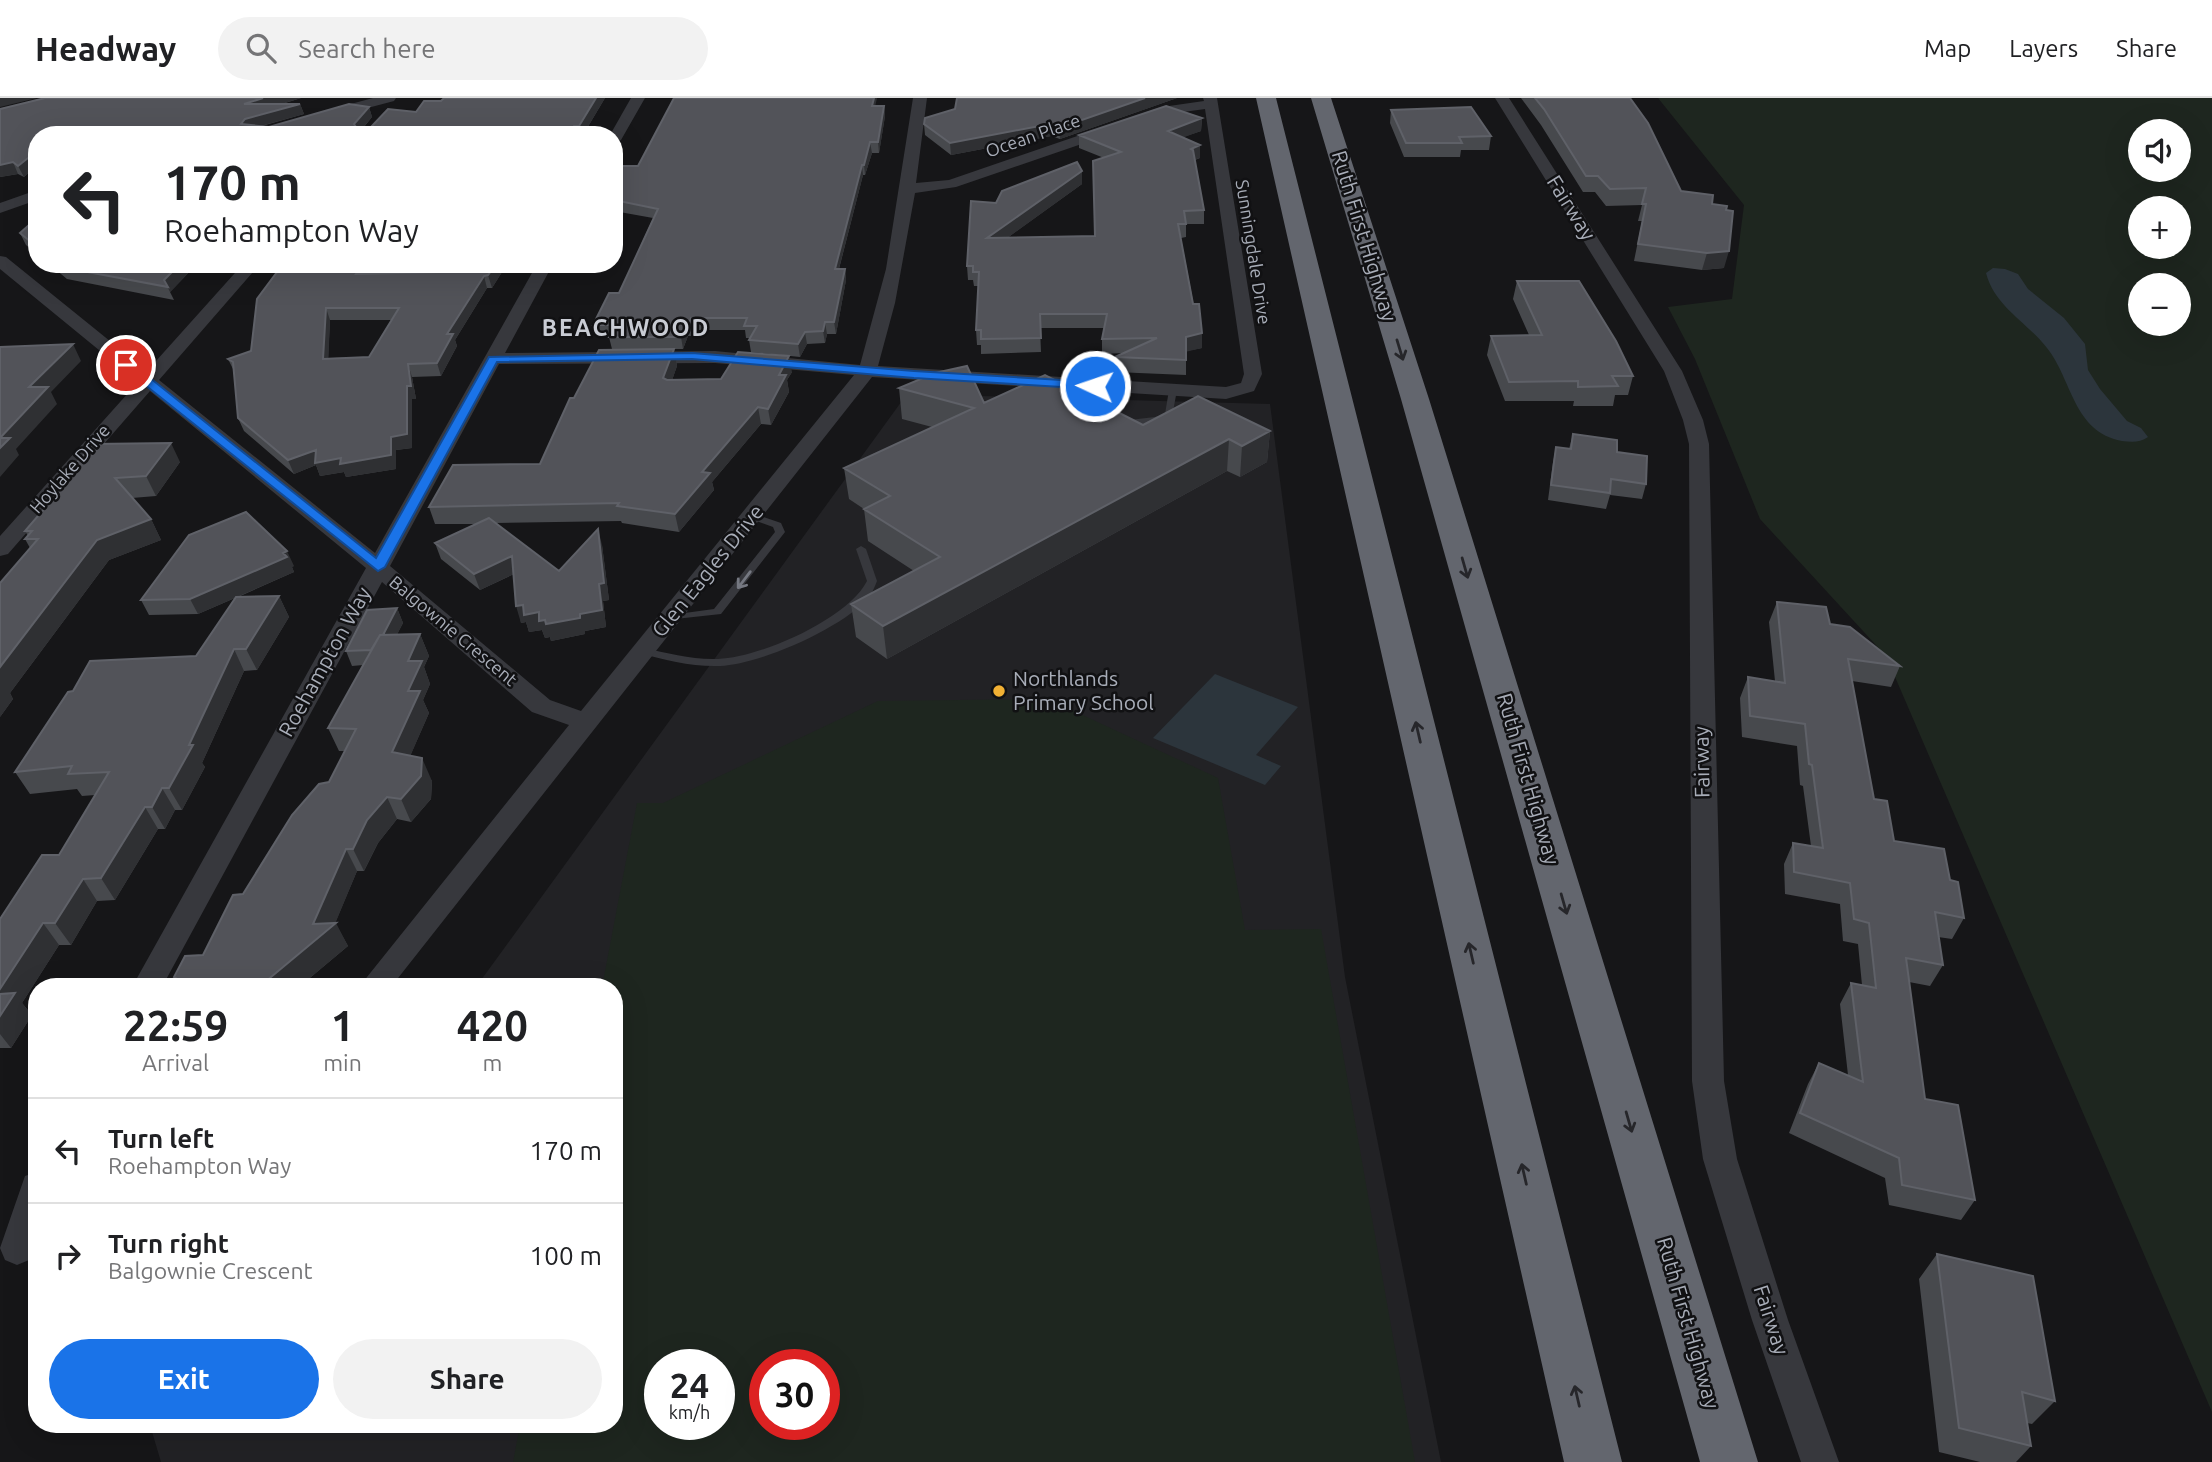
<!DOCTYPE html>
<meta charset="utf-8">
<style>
body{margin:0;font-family:Ubuntu,sans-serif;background:#f2f2f2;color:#202124;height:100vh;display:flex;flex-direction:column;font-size:26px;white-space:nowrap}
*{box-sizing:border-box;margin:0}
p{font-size:23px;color:#757577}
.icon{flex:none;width:38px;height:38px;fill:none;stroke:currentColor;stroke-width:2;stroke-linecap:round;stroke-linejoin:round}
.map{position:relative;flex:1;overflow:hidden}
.sheet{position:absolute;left:28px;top:880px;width:595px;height:455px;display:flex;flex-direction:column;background:#fff;border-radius:28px;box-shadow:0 7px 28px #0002}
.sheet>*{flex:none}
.guide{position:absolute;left:28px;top:28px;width:595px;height:147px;border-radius:28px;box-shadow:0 7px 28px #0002;background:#fff;color:#202124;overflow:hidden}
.tools{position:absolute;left:2128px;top:21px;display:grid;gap:14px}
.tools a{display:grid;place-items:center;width:63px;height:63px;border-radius:50%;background:#fff;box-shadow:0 7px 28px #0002;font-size:35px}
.speed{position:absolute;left:644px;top:1251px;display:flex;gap:14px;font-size:35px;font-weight:700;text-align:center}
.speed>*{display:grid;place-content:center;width:91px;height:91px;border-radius:50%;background:#fff;box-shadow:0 7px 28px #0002;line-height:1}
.speed small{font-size:18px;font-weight:400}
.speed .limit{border:10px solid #d22;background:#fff;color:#111}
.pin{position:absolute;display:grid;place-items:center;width:60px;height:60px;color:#fff;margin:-30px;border:4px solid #fff;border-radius:50%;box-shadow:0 2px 7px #0007}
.me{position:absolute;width:77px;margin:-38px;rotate:273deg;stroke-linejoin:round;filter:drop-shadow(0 0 5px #0008)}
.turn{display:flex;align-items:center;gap:24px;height:147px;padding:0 21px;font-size:32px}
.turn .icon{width:91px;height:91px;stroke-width:2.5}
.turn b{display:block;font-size:49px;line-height:60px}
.eta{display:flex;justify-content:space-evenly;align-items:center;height:119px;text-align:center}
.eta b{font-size:42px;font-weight:700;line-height:49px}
.button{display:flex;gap:14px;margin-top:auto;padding:14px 21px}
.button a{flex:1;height:80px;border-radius:42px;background:#1a73e8;color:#fff;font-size:28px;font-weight:700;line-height:80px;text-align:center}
.button a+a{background:#f2f2f2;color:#202124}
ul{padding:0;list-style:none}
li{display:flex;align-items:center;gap:21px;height:105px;padding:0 21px;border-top:2px solid #e0e0e0}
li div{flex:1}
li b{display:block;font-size:26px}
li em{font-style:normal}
header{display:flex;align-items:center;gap:42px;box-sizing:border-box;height:98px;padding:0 35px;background:#fff;border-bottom:2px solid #e0e0e0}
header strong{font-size:33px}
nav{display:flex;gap:38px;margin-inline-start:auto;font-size:24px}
.search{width:490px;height:63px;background:#f2f2f2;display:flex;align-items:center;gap:18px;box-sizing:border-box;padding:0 24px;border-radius:38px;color:#757577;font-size:26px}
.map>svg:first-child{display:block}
.built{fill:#222225;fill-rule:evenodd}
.green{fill:#1e261f;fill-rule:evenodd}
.water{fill:#2c353c}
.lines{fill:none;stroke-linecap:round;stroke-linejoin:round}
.service{fill:#37383d;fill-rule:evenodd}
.minor{fill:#37383d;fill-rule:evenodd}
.motorway{fill:#63666e;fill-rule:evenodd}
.wall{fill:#47494d;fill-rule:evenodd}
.shaded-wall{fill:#2f3033}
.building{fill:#525359;stroke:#5f6168;stroke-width:2;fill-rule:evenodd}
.oneway{stroke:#26262a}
.oneway2{stroke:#757881}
.route{fill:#1a73e8;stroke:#114b97;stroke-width:2}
.poi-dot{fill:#f2b134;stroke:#111113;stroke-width:2.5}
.labels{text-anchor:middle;stroke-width:5;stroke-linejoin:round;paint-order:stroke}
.far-street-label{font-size:18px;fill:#a8adb8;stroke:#111113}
.street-label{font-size:21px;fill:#a8adb8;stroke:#111113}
.poi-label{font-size:21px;fill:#a8adb8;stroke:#111113;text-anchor:start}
.far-district-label{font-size:23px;font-weight:bold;letter-spacing:2px;fill:#c9ccd4;stroke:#111113}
</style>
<header>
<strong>Headway</strong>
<div class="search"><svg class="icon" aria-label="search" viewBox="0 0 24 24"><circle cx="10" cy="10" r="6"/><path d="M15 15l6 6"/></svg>Search here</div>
<nav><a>Map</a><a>Layers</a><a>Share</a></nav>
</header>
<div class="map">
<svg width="2212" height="1364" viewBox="0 0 2212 1364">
<rect width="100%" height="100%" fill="#161618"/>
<!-- built -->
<path class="built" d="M907,296l363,10 75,573 96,485h-1280l-11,-37 464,-1v-437h-138zM660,1267h59v59h-59zM765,1267h59v59h-59z"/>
<!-- green -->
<path class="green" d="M1658,0h554v1314l-326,-756 -126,-137 -65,-160 -27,-52 64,-8 12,-94zM2140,33h39v39h-39zM2140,110h39v39h-39zM2140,187h39v39h-39z
M1048,601l170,79 27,152 76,-1 94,533h-902l7,-37 94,-1v-437h-12l35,-184h26l215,-102zM719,1267v59h-59v-59zM824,1267v59h-59v-59z"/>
<!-- water -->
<path class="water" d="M1993,170l12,1 13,5 10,15 36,29 21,26 3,26 12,19 27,32 14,7 7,9c-8,6 -17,5 -26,4 -49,-9 -50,-62 -75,-93 -20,-26 -52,-41 -61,-75z
M1215,576l83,33 -42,48 25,11 -16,19 -112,-47z"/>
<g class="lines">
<!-- service -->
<path class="service" d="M1173,289l4,3 -5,27 -15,6 -36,2v-4l34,-4 10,-3 4,-24z
M752,415l29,10 4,9 -64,82 -55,6 -1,-2 1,-2 4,-1 44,-6 61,-77 -2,-5 -25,-9 -1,-2z
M861,448l5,3 11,32c-2,5 -4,10 -7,15 -25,31 -111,69 -150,70 -28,1 -55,-6 -81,-13l-2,-2 6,-3c25,5 49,12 75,11 41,-1 130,-40 149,-78l-11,-32z"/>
<!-- minor -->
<path class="minor" d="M373,0h23l-2,3 -68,18 -7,-4 2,-3z
M631,0h14l-24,42 -7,4v-9h-4z
M913,0h14l-11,85 33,-3 213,-73 42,-6 -1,-3h14l45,276 -8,17 -28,8 -354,-22 -481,610h-32l210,-262 -37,-13 -150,-130 -220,405h-30l234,-419 -216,-177 -142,163 -8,2v-20l138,-154 -138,-113v-13l6,1 141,114 96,-107h17l-101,116 216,173 162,-289h16l-48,89 210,-2 145,14 26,-96zM1205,11l39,265 -3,9 -15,4 -348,-21 17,-63 20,-110 41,-6 213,-73zM715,265l139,12 -273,336 -31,-11 -160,-134 109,-202z
M1495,0h14l173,273 21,49 6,24 15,637 13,78 51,161 51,142h-38l-49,-142 -49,-161 -11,-78 -3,-637 -6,-24 -19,-49z
M37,92v10l-37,13v-10z
M37,1074v70l-8,18 -12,5 -12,-5 -5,-12 25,-72z"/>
<!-- motorway -->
<path class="motorway" d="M1256,0h20l346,1364h-58z
M1311,0h20l98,301 329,1063h-58l-299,-1063z"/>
</g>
<!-- wall -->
<path class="wall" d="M45,0h256l-19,6h18l4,10 -42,12 7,1 100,-20 3,10 -8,10h7l45,-15 25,-11 3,-3h161l-22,37h-546l-1,37 -3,-3 -9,8 -6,-3 -18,3v-68z
M1177,0l-117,41 -9,-3 -100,19 -26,-20 -1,-11 31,-15z
M1521,0h109l51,93 31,13 12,64 -22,2 -68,-9 8,-40h-4l4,-16 -36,1 -11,-14h-12l-42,-67z
M875,8h9l1,10 -6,37h-7l-7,22h-2l-24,94h6l1,11 -10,54h-9l-2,9 -18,1 -7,13 -49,-5 -2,-12 1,-2h-4l-1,-8h-51l-2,6h-4l-5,13h-71l-3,-12h-13l-3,-12 26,-32 34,-75 -39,-7v-45h24z
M1391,12l100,26 -2,14h-28l-1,7h-56l-14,-34z
M1202,20l-1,13 -18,6 17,8v13l-5,2 9,50v14h-18v13l-5,1 21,110 -16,3v24l-71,-3v-15l9,-4 -22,1v-15l2,-11h-64l1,24 -60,2v-9h-4l-1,-15 2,-44h-4l-1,-6h-5l-1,-14 29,-63 86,-32v13l-75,54 88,-2 9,-78 -25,-10v-13z
M37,120v36l-11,-9 -6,-12z
M49,166h148l-27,28 4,8 -107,-21z
M376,166l-7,9 73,-1 -3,-8h68l-15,24h-5l-32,52 2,6 -16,30 -29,1 4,22h-4v49l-16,2v19l-50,8 -2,-5 -24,4 -4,-11 -22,9 -50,-43 -6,-13 -4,-47 -6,-12 23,-8zM330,222h62l-23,37 -41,1z
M1517,183l116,95 -5,19h-13l-2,11h-40l1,-5h-69l-18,-46 4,-19 38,-1 -16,-36z
M674,251l3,17 -5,14 49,-1 71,-7 -5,8 2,12 -18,33 -10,-1 -49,58 2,8 -35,42 -57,-9 -1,-2 -125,2 63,48 43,-26 7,55 -6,1 3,26 -21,4v3l-34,7 -1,-4 -5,1 -3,-8 -13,2 -3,-10 -5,1 -7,-49 -34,16 -39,-31 -6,-16 42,-19h-42l-6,-17 111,-43 34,-66z
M899,290l85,15 159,22 127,6 -3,31 -27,15 -13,-6 -340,188 -31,-22 -5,-33 63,-33 -46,-30 -4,-32 -15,-10 -5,-31 88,-41 -30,-8z
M1573,336l44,18 29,32 -4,15 -32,-4 -4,14 -58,-9 5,-38 3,-15 13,2z
M180,364l-24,34 -24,2 19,21 10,21 -52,20 -99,133 3,6 -13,18 30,-169 -5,-9 3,-3 -3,-5 39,-45 -3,-5z
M294,468l-2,1 2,5 -56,25 41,-1 10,21 -32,53 -13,1 -42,92 3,4 -23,43h-7l-10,19h-7l-43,71 -18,1 -26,44h-12l-37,58 10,12 -21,33h-11v-129l59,-64 36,-60 -13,1 -5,-7 -47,5 -15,-22 58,-81 123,-35 39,-58 -37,16 -49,1 -8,-15z
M1777,504l53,22 70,42 -9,21 -39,-6 22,118 20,42 56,39 14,38 -12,21 -14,-2 5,28 -13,21 -21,-4 16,117 50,101 -14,20 -72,-15 -4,-27 -96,-45 19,-49 11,-21 29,12 -8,-71 11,-21 11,2 -4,-41 -15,-3 -3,-37 -55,-10 -1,-30 9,-21 18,3 -8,-60 -3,-1 -3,-39 -55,-9 -2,-39 8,-21 27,4 -6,-59z
M397,510l6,15 -6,11h23l9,22 -5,11 6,17 -7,16 6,13 -19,43 22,25 -1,18 -20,23 -14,-3 -19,24 -14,28h-7l-22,52 13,23 -49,41h-118l-7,-10 29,-22 40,-61 86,-112 16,-31h-6l-11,-23 35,-63 -11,1 -6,-15z
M1937,1156l118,147 -23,23 -5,-1 4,23 -15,16h-36l-41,-10 -20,-173z"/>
<!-- shaded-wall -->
<path class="shaded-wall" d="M0,0h37l-37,9z
M263,0h38l-53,16 -4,-10z
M596,0h9l-22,37h-2l-2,-9z
M874,0h3l-4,18 -1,-10z
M1145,0h32l-117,41 -1,-11z
M300,6l4,10 -55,15 -8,-5 4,-5z
M884,8l1,10 -6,37 -1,-11z
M369,9l3,10 -15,18 -3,-11z
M1202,20l-1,13 -33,12v-12z
M1050,26l1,12 -100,19 -1,-12z
M574,28l2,9h-7z
M870,44l2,11 -7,22 -1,-10z
M1200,47v13l-10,3 1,-12z
M28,60l5,11 -9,8 -6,-11z
M37,62v12h-1l-5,-11z
M13,64l5,12 -18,3v-12z
M862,67l1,10 -27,105 -1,-11z
M1082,73v13l-94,68 -1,-14z
M1729,153l-5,17 -22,2 5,-17z
M180,166h17l-27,28 -6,-12z
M363,166h13l-16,22 -4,-12z
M496,166h11l-15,24 -4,-13z
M845,171l1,11 -10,54 -2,-12z
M484,178l3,12 -32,52 2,6 -16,30 -4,-13 10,-29z
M326,210l4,12 -2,51 -5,-12z
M691,220l3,12 -2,6 -3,-12z
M825,224l2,12 -2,9 -2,-12z
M685,226l3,12 -5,13 -2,-12z
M805,234l2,12 -7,13 -2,-13z
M1202,235v15l-17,4 1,-15z
M73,246l8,17 -30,31 6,12 -41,45 3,6 -19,22v-39l29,-51z
M674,251l3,17 -10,29 -4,-17z
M789,258l3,16 -5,8 2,12 -18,33 -3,-16 11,-34z
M408,266l4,13 4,22h-4v49l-16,2v19l-50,8 -2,-5 -24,4 -4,-11 -22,9 -6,-14 28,-10 75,-13z
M758,309l3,17 -49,58 2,8 -35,42 -4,-18 27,-42z
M1270,333l-3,31 -27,15 2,-31z
M1229,341l-2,32 -340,188 -4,-33z
M171,345l9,19 -24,34 -10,-20z
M151,421l10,21 -52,20 -99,133 3,6 -13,18v-50l97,-127z
M598,431l4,16 7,55 -6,1 3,26 -21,4v3l-34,7 -1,-4 -5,1 -3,-8 -13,2 -3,-10 -5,1 -5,-17 7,-1 16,7 41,2 19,-30z
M287,453l7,15 -2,1 2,5 -96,42 -8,-15z
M512,458l6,16 -38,18 -6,-16z
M279,498l10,21 -32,53 -11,-21z
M397,510l6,15 -21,42 -6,-15z
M420,536l9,22 -5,11 6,17 -7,16 6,13 -27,62 -10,-23 16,-91z
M234,551l10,22 -42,92 3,4 -23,43 -13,-22z
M422,660l10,23 -1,18 -20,23 -10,-23z
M162,690l13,22 -10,19 -13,-22z
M387,699l10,22 -19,24 -14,28 -11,-22 14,-29z
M145,709l13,22 -43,71 -14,-22z
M346,751l11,22 -22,53 1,-1 12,23 -49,41h-40l54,-63z
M83,781l14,22 -26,44 -16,-22z
M43,825l16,22 -37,58 10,12 -21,33 -11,-14v-45z"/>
<!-- building -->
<path class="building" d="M45,0h218l-19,6h56l-55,15 -4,5 28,3 80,-23 20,3 -15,17 2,3h15l17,-18 28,3 8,-11h17l3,-3h152l-17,28h-5l-5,9h-532v25l-6,1 -3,-3 -10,8 -5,-4 -13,3v-56z
M674,0h200l-2,8h12l-6,36h-8l-6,23h-2l-27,104h10l-11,53h-9l-2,9 -18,1 -7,12 -49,-4 8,-14h-13l3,-8h-56l-2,6h-4l-4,13h-72l6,-12h-22l16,-32h10l39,-84 -44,-9v-34h24z
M957,0h188l-86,30 -9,-4 -100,19 -26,-19 1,-6 30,-9z
M1535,0h95l18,25 33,68 32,4 -1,9 15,2 -1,4 7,1 -4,40 -22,2 -69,-9 8,-40h-4l4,-16 -36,1 -12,-13h-12l-42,-67z
M1166,8l36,12 -34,13 32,14 -9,4 2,1 11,60 -20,1 2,13h-8l15,80h6l3,29 -16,4v23l-71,-3 42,-19 -55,1 5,-25h-67l1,24 -60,1v-9h-5l3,-58h-6v-6h-6l4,-65 25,2 6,-12 75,-29 5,9 -95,67 108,-2 -2,-75 28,-9 -42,-17z
M1471,9l20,29 -32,1 3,6h-56l-15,-33z
M37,120v29l-17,-14z
M58,166h122l-16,16 4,7 -107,-20z
M283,166h80l-7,10 87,-2 -3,-8h56l-8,11 -4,1 -37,58h6l-16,29 -29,1 3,22h-4v48l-16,3v18l-51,9 1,-6 -26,5 1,-13 -28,10 -50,-42 -5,-56 -5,-3 23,-8 6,-52zM326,210h73l-30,49 -46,2z
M1517,183h62l37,60 17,35h-21l6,10 -40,1v-6l-69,1 -18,-46 51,-1z
M73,246l-44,43h19l-48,51v-91z
M674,251l-11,29 4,2 54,-1 17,-27 51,4 -10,19h7l-18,34 -10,-2 -56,65 8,1 -35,41 -58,-8 2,-3 -190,4 24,-42 87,-1 30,-66h4l25,-48z
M967,268l17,37 61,-28 98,50 55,-29 72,35 -28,15 -13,-7 -346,187 -32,-22 89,-47 -76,-48 26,-13 -46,-28 130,-60 -75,-20 36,-15z
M1573,336l44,6v12l30,4 -1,28 -35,-5 -1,14 -59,-8 5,-38 15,2z
M0,340h10l-10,10z
M171,345l-25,33 -31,2 36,41 -54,21 -97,127v-84l38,-44h-13l7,-8h-7l43,-50h-7l32,-37z
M246,414l41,39 -4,2 4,4 -97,42 -49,1 48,-65z
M489,420l70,53 39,-42 6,54 -5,1 3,26 -22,4v4l-34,6 -1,-4 -6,1v-9l-15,3 -1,-10 -7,1 -4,-50 -38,18 -39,-31z
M279,498l-33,53h-12l-45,96h4l-24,43h-7l-10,19h-7l-44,71 -18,1 -28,44h-12l-43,66v-70l42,-64h17l50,-83 -41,2 4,-8 -57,6 53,-80 5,-1 17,-30 106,-5 40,-59z
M1777,504l49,5 4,17 20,3 50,39 -52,-7 26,140 13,2 7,40 50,8 6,31 8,2 6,36 -29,-6 8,53 -37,-7 19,141 33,6 17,95 -73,-15 -3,-27 -99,-45 19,-50 44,19 -12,-99 25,5 -7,-65 -15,-4 -4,-36 -56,-11 -1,-29 30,5 -11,-83 -3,-1 -4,-40 -55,-8 -2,-39 37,6z
M397,510l-14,27h-3l-9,15 -25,1 21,-41z
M420,536l-12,27h14l-14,30h12l-28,61 30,6 -1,18 -20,23 -14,-2 -20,23 -14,29h-7l-33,75 23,-1 -77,64h-67l-18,-10 11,-21 18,-1 30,-60 10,-1 49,-79 27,-31 10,-2 27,-53 -28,-1 52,-93z
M15,895l-15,23v-22z
M1937,1156l96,22 22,125 -33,-9 9,54 -72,-18z"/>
<!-- one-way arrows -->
<defs><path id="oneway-shaft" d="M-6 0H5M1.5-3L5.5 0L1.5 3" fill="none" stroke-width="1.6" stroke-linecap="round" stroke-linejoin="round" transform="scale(1.75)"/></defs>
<g class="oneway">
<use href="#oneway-shaft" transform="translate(1400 252) rotate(73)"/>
<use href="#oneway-shaft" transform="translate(1465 470) rotate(74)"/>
<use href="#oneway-shaft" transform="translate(1418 634) rotate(-103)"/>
<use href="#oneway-shaft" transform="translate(1564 806) rotate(74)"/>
<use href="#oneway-shaft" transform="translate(1471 855) rotate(-103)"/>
<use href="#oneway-shaft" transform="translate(1629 1024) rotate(74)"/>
<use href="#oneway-shaft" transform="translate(1524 1076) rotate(-103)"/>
<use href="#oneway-shaft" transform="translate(1577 1298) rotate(-103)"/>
</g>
<use class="oneway2" href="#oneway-shaft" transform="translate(744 482) rotate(127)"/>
<!-- route -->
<path class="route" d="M692,255l222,18 181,11 6,4 -6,3 -181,-11 -222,-19 -195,3 -112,205 -7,4 -258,-206 10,-3 246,196 113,-201z"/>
<!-- markers -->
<circle class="poi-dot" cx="999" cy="593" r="7"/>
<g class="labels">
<!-- far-street labels -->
<g class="far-street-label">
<text transform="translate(1033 38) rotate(-19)" y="6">Ocean Place</text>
<text transform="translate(1253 154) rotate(81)" y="6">Sunningdale Drive</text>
<text transform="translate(70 371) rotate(-49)" y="6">Hoylake Drive</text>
<text transform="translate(453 533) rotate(40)" y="6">Balgownie Crescent</text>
</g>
<!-- street labels -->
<g class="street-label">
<text transform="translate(1571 110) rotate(58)" y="7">Fairway</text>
<text transform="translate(1364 138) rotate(73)" y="7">Ruth First Highway</text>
<text transform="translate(708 473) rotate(-51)" y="7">Glen Eagles Drive</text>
<text transform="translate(325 564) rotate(-61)" y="7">Roehampton Way</text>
<text transform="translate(1702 664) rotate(-91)" y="7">Fairway</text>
<text transform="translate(1528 681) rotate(74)" y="7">Ruth First Highway</text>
<text transform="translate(1771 1222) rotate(72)" y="7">Fairway</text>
<text transform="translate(1688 1225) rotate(74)" y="7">Ruth First Highway</text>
</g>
<!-- poi labels -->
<g class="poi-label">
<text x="1013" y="588">Northlands<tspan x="1013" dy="24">Primary School</tspan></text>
</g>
<!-- far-district labels -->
<g class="far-district-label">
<text x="626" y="238">BEACHWOOD</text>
</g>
</g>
</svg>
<div class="tools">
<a><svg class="icon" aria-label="sound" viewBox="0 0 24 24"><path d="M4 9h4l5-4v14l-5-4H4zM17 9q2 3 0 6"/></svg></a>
<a>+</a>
<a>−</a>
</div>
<div class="speed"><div>24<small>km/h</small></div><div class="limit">30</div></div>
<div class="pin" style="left:126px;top:267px;background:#d93025"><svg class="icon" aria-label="arrive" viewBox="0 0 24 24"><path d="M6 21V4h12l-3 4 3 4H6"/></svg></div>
<svg class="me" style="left:1095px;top:288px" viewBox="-20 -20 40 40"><circle r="17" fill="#1a73e8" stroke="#fff" stroke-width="3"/><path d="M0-11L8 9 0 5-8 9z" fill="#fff"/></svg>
<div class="guide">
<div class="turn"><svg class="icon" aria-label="left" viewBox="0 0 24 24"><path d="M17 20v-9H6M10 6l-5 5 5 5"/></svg><div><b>170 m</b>Roehampton Way</div></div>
</div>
<section class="sheet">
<div class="eta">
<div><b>22:59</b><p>Arrival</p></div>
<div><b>1</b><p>min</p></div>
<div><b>420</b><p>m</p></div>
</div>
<ul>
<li><svg class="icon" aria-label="left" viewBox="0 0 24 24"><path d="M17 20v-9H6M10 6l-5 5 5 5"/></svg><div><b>Turn left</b><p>Roehampton Way</p></div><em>170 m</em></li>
<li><svg class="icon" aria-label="right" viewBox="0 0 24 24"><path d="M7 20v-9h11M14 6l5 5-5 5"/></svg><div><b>Turn right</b><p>Balgownie Crescent</p></div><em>100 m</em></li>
</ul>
<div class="button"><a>Exit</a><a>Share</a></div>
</section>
</div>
